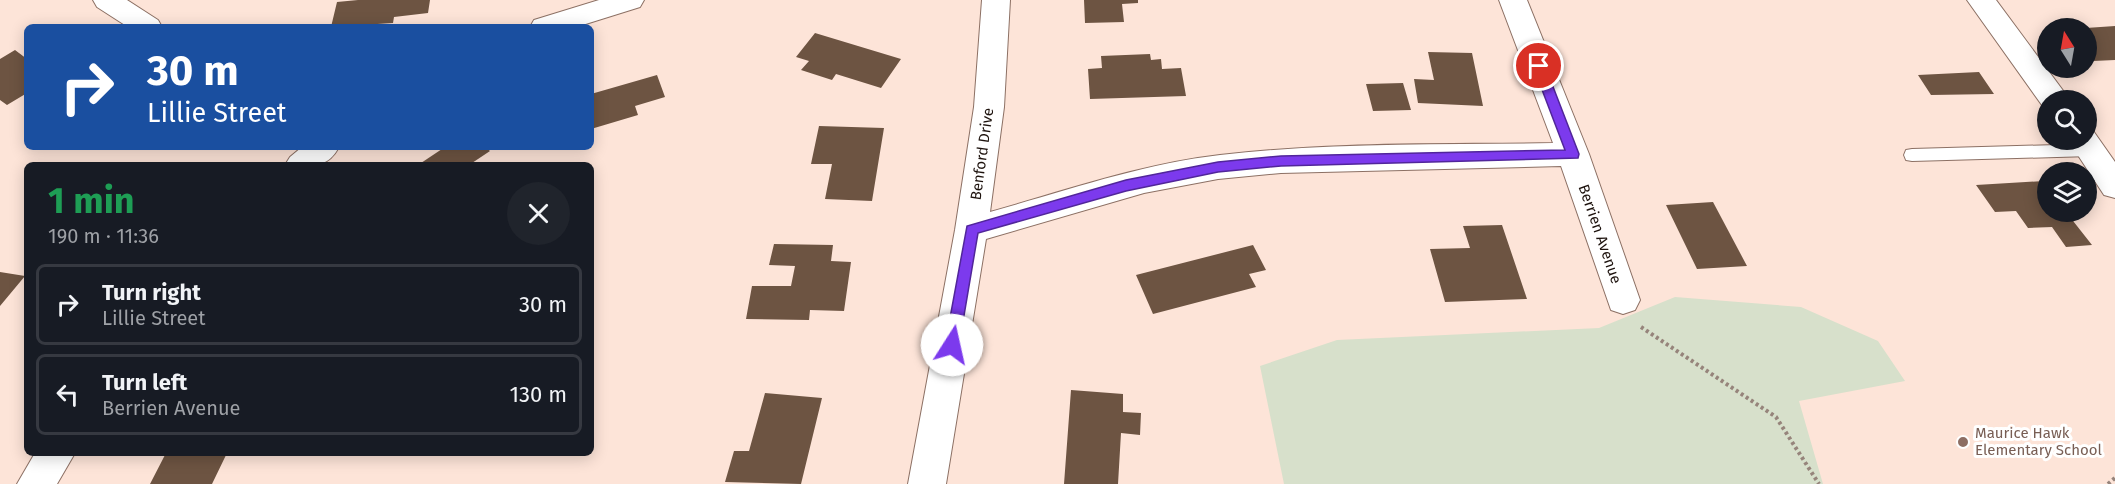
<!DOCTYPE html>
<meta charset="utf-8">
<style>
body{margin:0;font-family:"Fira Sans",sans-serif;background:#20242c;color:#f1f3f6;height:100vh;display:flex;flex-direction:column;font-size:22px;white-space:nowrap}
*{box-sizing:border-box;margin:0}
p{font-size:20px;color:#9ea1a6}
.icon{flex:none;width:33px;height:33px;fill:none;stroke:currentColor;stroke-width:2;stroke-linecap:round;stroke-linejoin:round}
.map{position:relative;flex:1;overflow:hidden}
.panel{position:absolute;left:24px;top:162px;width:570px;height:294px;display:flex;flex-direction:column;background:#171b24;border-radius:9px;box-shadow:0 3px 15px #0003}
.panel>*{flex:none}
.top-card{position:absolute;left:24px;top:24px;width:570px;height:126px;border-radius:9px;box-shadow:0 3px 15px #0003;background:#1a4fa0;color:#fff;overflow:hidden}
.needle{width:39px;rotate:349deg}
.buttons{position:absolute;left:2037px;top:18px;display:grid;gap:12px}
.buttons a{display:grid;place-items:center;width:60px;height:60px;border-radius:50%;background:#171b24;box-shadow:0 3px 15px #0003;font-size:30px}
.pin{position:absolute;display:grid;place-items:center;width:51px;height:51px;color:#fff;margin:-26px;border:3px solid #fff;border-radius:50%;box-shadow:0 2px 6px #0007}
.me{position:absolute;width:66px;margin:-33px;rotate:10deg;stroke-linejoin:round;filter:drop-shadow(0 0 4px #0008)}
.turn{display:flex;align-items:center;gap:21px;height:126px;padding:0 24px;font-size:27px}
.turn .icon{width:78px;height:78px;stroke-width:2.5}
.turn b{display:block;font-size:42px;line-height:51px}
.round{display:grid;place-items:center;flex:none;width:63px;height:63px;border-radius:32px;background:#20242c}
.head{display:flex;align-items:center;justify-content:space-between;height:102px;padding:0 24px}
h1{font-size:36px;font-weight:700;line-height:45px;color:#1e9e55}
ul{padding:0;list-style:none}
li{display:flex;align-items:center;gap:18px;height:81px;margin:0 12px 9px;padding:0 12px;border:3px solid #363941;border-radius:9px}
li div{flex:1}
li b{display:block;font-size:22px}
li em{font-style:normal}
.map>svg:first-child{display:block}
.green{fill:#d7e0cb}
.building{fill:#6d5442}
.lines{fill:none;stroke-linecap:round;stroke-linejoin:round}
.service-casing{stroke:#8c7064;stroke-width:2}
.minor-casing{stroke:#8c7064;stroke-width:2}
.path{stroke:#96847b;stroke-width:4;stroke-dasharray:3 3;stroke-linecap:butt}
.service{fill:#fff;fill-rule:evenodd}
.minor{fill:#fff;fill-rule:evenodd}
.route{fill:#7c3aed;stroke:#51269a;stroke-width:1.5}
.education-dot{fill:#8d6e63;stroke:#fff;stroke-width:2}
.labels{text-anchor:middle;stroke-width:6;stroke-linejoin:round;paint-order:stroke}
.street-label{font-size:15px;fill:#1d120d;stroke:#fff}
.education-label{font-size:15px;fill:#785e54;stroke:#fff;text-anchor:start}
</style>
<div class="map">
<svg width="2115" height="484" viewBox="0 0 2115 484">
<rect width="100%" height="100%" fill="#fde4d8"/>
<!-- green -->
<path class="green" d="M1675,297l126,10 77,34 27,40 -106,20 24,83h-539l-24,-118 77,-26 262,-12z"/>
<!-- building -->
<path class="building" d="M358,0h72l-2,13 -34,4 -1,6 -62,4 6,-25z
M1084,0h54v3l-16,1 2,18 -39,1z
M2115,26v34l-22,1 -7,-7v-26z
M815,33l86,26 -20,29 -45,-14 -4,6 -31,-10 8,-9 -13,-4z
M15,50l12,9v34l-20,12 -7,-5v-41z
M1428,52l44,1 11,53 -65,-3 -4,-24 20,1z
M1150,54l1,6 10,-1 1,10 19,-1 5,28 -96,3 -2,-30 14,-1 -1,-12z
M1979,72l15,22 -63,1 -13,-20z
M657,75l8,22 -30,9 3,9 -47,14v-35z
M1403,83l8,27 -38,1 -7,-27z
M819,126l65,2 -12,73 -47,-2 7,-35h-21z
M445,147h40l5,4 -21,14h-51z
M2044,181l4,5v26h18l26,33 -26,2 -14,-20 -24,1 -12,-17 -21,1 -19,-27z
M1713,202l34,64 -50,3 -31,-64z
M1502,225l25,74 -82,3 -15,-53 40,-1 -7,-22z
M774,244l59,1 -2,16 20,1 -7,49 -34,-1 -1,10 -63,-1 6,-33h39l4,-20 -26,-1z
M1253,245l13,25 -17,4 7,13 -103,27 -17,-39z
M0,272l25,4 -25,30z
M1071,390l52,4v18l18,1 -1,22 -19,-2 -3,51h-54z
M765,393l57,5 -21,86 -76,-2 9,-31h15z
M166,453h61l-15,31h-62z"/>
<g class="lines">
<defs>
<path id="service" d="M2091,144l6,1 2,5 -2,5 -6,1 -179,5 -6,-1 -2,-5 2,-5 6,-1z"/>
<path id="minor" d="M93,0h34l31,20 4,7h-34l-31,-20z
M599,0h45l-4,7 -64,20h-46l4,-7z
M982,0h28l-6,107 -14,105c75,-21 152,-48 230,-57 110,-13 223,-10 333,-12l-54,-143h28l62,154 51,146 -5,10 -12,4 -12,-4 -50,-144 -280,7 -63,6 -74,14 -158,46 -40,245h-38l47,-254 19,-123z
M1967,0h29l74,100h-22v9l-4,-1z
M2086,130l8,2 21,30v36l-11,-3 -36,-55h18z
M302,147h37c-13,24 -30,18 -54,18l5,-8z
M35,453h40l-18,31h-40z"/>
</defs>
<!-- service casing -->
<use href="#service" class="service-casing"/>
<!-- minor casing -->
<use href="#minor" class="minor-casing"/>
<!-- path -->
<path class="path" d="M1641,327l135,90 43,67
M2108,484l7,-6"/>
<!-- service -->
<use href="#service" class="service"/>
<!-- minor -->
<use href="#minor" class="minor"/>
</g>
<!-- route -->
<path class="route" d="M1539,62l6,4 34,88 -1,4 -297,8 -63,6 -92,19 -148,42 -19,112 -2,4 -5,2 -5,-2 -2,-4 22,-119 159,-46 92,-18 63,-6 284,-6 -32,-84z"/>
<!-- markers -->
<circle class="education-dot" cx="1963" cy="442" r="6"/>
<g class="labels">
<!-- street labels -->
<g class="street-label">
<text transform="translate(982 154) rotate(-82)" y="5">Benford Drive</text>
<text transform="translate(1600 234) rotate(71)" y="5">Berrien Avenue</text>
</g>
<!-- education labels -->
<g class="education-label">
<text x="1975" y="438">Maurice Hawk<tspan x="1975" dy="17">Elementary School</tspan></text>
</g>
</g>
</svg>
<div class="buttons">
<a><svg class="needle" viewBox="-14 -14 28 28"><path d="M0-13l5 13h-10z" fill="#e53935"/><path d="M0 13l5-13h-10z" fill="#9ea1a6"/></svg></a>
<a><svg class="icon" aria-label="search" viewBox="0 0 24 24"><circle cx="10" cy="10" r="6"/><path d="M15 15l6 6"/></svg></a>
<a><svg class="icon" aria-label="layers" viewBox="0 0 24 24"><path d="M12 4l9 5-9 5-9-5zM3 14l9 5 9-5"/></svg></a>
</div>
<div class="pin" style="left:1539px;top:66px;background:#d93025"><svg class="icon" aria-label="arrive" viewBox="0 0 24 24"><path d="M6 21V4h12l-3 4 3 4H6"/></svg></div>
<svg class="me" style="left:952px;top:345px" viewBox="-20 -20 40 40"><circle r="19" fill="#fff"/><path d="M0-13L10 11 0 6-10 11z" fill="#7c3aed"/></svg>
<div class="top-card">
<div class="turn"><svg class="icon" aria-label="right" viewBox="0 0 24 24"><path d="M7 20v-9h11M14 6l5 5-5 5"/></svg><div><b>30 m</b>Lillie Street</div></div>
</div>
<section class="panel">
<div class="head"><div><h1>1 min</h1><p>190 m · 11:36</p></div><a class="round"><svg class="icon" aria-label="close" viewBox="0 0 24 24"><path d="M6 6l12 12M18 6L6 18"/></svg></a></div>
<ul>
<li><svg class="icon" aria-label="right" viewBox="0 0 24 24"><path d="M7 20v-9h11M14 6l5 5-5 5"/></svg><div><b>Turn right</b><p>Lillie Street</p></div><em>30 m</em></li>
<li><svg class="icon" aria-label="left" viewBox="0 0 24 24"><path d="M17 20v-9H6M10 6l-5 5 5 5"/></svg><div><b>Turn left</b><p>Berrien Avenue</p></div><em>130 m</em></li>
</ul>
</section>
</div>
